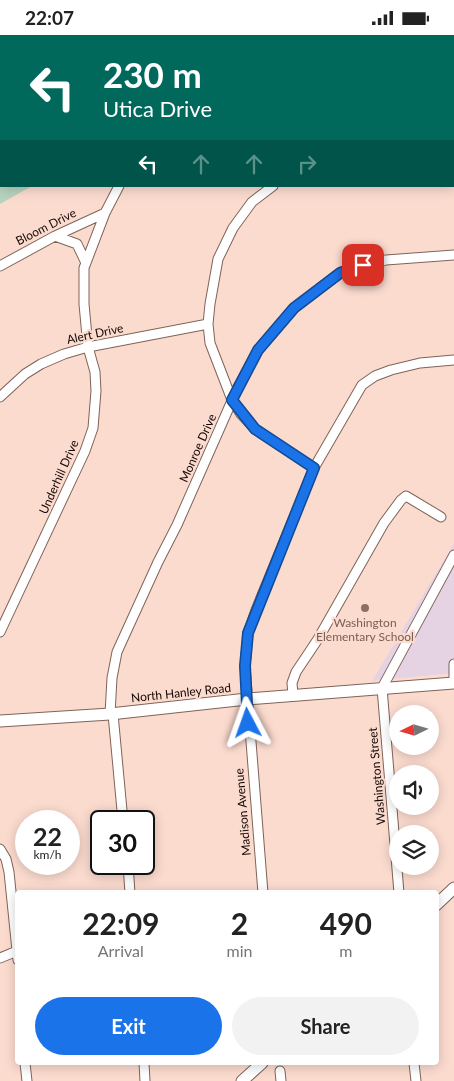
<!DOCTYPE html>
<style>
body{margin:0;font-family:Lato,sans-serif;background:#f2f2f2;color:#222;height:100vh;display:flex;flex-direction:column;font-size:19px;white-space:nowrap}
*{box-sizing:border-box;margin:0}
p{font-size:16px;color:#767676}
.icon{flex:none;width:28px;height:28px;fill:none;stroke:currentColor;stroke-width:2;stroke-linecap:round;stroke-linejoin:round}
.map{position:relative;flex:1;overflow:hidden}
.details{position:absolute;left:15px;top:855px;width:424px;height:175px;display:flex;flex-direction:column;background:#fff;border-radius:5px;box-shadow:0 2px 12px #0003}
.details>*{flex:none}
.hud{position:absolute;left:0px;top:0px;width:455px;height:152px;box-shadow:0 2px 12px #0003;background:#00695c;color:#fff;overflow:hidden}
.needle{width:32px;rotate:265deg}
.buttons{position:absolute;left:389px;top:670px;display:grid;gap:10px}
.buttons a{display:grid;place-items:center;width:50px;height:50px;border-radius:50%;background:#fff;box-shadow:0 2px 12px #0003;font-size:25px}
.speed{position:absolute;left:15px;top:775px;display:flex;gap:10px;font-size:25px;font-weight:700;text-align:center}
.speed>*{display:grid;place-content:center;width:65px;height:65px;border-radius:50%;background:#fff;box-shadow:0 2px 12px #0003;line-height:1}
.speed small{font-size:12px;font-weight:400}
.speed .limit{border:2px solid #111;border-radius:8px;background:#fff;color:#111}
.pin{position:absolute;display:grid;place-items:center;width:42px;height:42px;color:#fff;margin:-21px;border-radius:10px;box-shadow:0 2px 8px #0006}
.me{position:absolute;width:55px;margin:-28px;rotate:356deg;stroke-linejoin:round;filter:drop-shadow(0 0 4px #0008)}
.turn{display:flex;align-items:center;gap:18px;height:105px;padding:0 20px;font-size:22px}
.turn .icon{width:65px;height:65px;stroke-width:2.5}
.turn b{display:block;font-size:35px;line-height:42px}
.lanes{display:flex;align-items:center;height:48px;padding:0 20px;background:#0003;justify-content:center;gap:25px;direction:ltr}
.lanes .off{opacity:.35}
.eta{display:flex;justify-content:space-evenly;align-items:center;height:85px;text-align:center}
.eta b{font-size:30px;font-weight:700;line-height:35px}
.action{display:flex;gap:10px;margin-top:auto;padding:10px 20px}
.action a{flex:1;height:58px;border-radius:30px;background:#1a73e8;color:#fff;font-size:20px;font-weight:700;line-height:58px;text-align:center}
.action a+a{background:#f2f2f2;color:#222}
.status{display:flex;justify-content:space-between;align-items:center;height:35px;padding:0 25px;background:#fff;direction:ltr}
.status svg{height:14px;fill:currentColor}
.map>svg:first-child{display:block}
.commercial{fill:#e5d3e4}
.green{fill:#b7d3be}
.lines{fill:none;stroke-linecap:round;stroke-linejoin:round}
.stream{stroke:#5e9698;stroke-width:2.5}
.minor-casing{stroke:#7f6359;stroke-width:11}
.major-casing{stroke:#7f6359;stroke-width:13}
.minor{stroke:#fff;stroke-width:9}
.major{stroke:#fff;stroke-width:11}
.route-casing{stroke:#114b97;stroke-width:12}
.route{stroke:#1a73e8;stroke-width:9}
.education-dot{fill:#8d6e63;stroke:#fcdbcf;stroke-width:2}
.labels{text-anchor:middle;stroke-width:4.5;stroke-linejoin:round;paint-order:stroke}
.street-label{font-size:12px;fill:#130805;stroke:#fcdbcf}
.education-label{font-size:12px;fill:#785e54;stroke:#fcdbcf}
</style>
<div class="status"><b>22:07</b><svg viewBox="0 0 49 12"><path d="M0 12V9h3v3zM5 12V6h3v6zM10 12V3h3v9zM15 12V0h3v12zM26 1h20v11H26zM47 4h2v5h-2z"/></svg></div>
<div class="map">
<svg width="454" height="1046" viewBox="0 0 454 1046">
<rect width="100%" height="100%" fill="#fcdbcf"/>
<!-- commercial -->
<path class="commercial" d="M454,508v130l-82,8z"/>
<!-- green -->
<path class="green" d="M0,0l121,1h-120v150h31l-32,18z
M275,0h179v22v-21h-181z"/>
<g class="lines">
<!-- stream -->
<path class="stream" d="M454,7v-1
M0,78l1,-1"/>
<defs>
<path id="minor" d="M273,151l-21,16 -19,26 -15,31 -8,45 -2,20 2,19 22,57 9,14 14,15 59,39
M55,201l22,8 9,19
M0,231l55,-30 50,-23
M0,362l25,-23 16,-10 23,-10 24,-7 120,-23
M0,597l85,-181 8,-23 3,-37 -1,-19 -7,-25 -4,-43v-36l21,-55 14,-27
M454,629v13
M293,660l-1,-12 4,-11 22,-33 66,-116 17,-23 5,-4 35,21
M110,679l2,-36 5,-26 41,-90 19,-37 61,-138 20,-37 36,-42 46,-35 23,-8 23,-5 68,-5
M113,679l10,107
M0,814l6,10 3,13 9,88
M128,829l2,29
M263,858l-18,-227 3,-33 8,-23 58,-142 48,-83 13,-9 16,-6 29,-7 34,-3
M399,858l-17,-205 72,-133
M0,923l17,-7
M25,1028l2,18
M144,1028l1,18
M414,1028l2,18
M280,1036l1,10"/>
<path id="major" d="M0,686l110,-7 137,-15 207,-16
M436,870l18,-17
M242,1046l20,-18"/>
</defs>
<!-- minor casing -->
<use href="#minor" class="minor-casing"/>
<!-- major casing -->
<use href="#major" class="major-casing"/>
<!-- minor -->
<use href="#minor" class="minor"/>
<!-- major -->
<use href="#major" class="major"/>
</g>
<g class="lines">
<defs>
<path id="route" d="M248,688l-3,-57 3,-33 66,-165 -59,-39 -23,-29 26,-50 36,-42 46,-35 23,-8"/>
</defs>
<!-- route casing -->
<use href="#route" class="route-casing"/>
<!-- route -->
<use href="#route" class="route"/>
</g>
<!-- markers -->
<circle class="education-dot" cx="365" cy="573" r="5"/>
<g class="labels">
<!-- street labels -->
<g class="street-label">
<text transform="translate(46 192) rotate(-27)" y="4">Bloom Drive</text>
<text transform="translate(95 299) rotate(-12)" y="4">Alert Drive</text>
<text transform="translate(198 413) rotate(-66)" y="4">Monroe Drive</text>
<text transform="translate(59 442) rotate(-66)" y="4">Underhill Drive</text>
<text transform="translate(181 658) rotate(-6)" y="4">North Hanley Road</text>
<text transform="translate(377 741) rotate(-95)" y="4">Washington Street</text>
<text transform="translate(243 777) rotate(-95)" y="4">Madison Avenue</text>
</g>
<!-- education labels -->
<g class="education-label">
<text x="365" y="592">Washington<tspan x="365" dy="14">Elementary School</tspan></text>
</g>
</g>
</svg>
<div class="buttons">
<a><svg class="needle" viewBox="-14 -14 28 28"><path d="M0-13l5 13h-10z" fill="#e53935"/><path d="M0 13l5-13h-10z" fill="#767676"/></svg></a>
<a><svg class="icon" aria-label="sound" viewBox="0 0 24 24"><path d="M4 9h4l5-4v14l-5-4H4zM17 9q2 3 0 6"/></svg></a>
<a><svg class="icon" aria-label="layers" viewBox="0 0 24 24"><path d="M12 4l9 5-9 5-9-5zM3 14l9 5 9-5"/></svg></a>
</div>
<div class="speed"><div>22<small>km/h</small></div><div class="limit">30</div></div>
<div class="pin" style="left:363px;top:230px;background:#d93025"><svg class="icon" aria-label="arrive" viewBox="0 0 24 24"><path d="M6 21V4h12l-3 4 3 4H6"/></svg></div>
<svg class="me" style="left:248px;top:688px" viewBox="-20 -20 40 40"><path d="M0-17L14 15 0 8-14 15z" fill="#1a73e8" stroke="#fff" stroke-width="4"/></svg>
<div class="hud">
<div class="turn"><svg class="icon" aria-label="left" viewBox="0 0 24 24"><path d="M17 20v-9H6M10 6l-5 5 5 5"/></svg><div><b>230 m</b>Utica Drive</div></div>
<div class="lanes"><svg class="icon" aria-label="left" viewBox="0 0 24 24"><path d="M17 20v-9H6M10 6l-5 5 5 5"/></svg><svg class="icon off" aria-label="ahead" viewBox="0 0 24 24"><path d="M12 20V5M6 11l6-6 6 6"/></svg><svg class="icon off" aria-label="ahead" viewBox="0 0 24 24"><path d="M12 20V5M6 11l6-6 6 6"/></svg><svg class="icon off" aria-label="right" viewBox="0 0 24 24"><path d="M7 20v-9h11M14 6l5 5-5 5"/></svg></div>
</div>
<section class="details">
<div class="eta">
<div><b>22:09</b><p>Arrival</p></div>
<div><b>2</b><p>min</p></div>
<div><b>490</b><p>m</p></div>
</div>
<div class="action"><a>Exit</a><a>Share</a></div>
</section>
</div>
